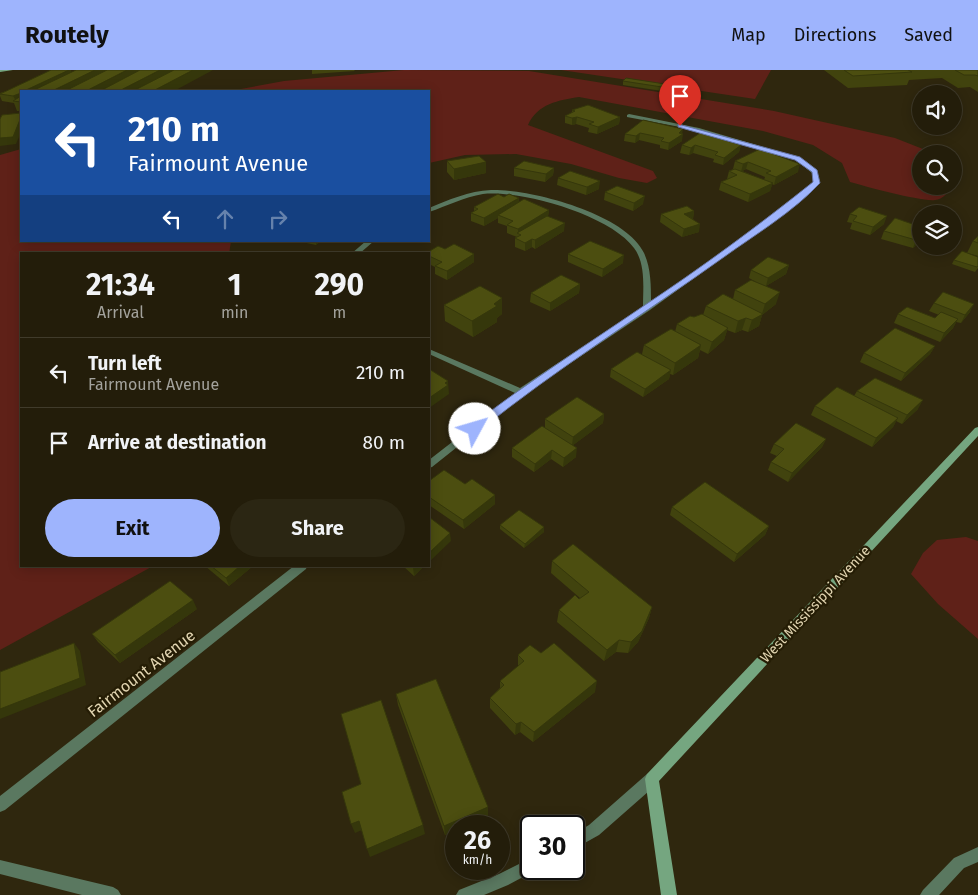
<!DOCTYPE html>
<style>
body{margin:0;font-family:"Fira Sans",sans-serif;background:#2b2613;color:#f1f3f6;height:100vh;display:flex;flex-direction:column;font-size:19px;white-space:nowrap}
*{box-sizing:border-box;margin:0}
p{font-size:16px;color:#a3a29c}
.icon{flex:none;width:28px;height:28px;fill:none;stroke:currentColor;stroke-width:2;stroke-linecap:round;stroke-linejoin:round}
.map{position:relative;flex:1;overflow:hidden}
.side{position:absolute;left:20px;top:182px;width:410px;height:315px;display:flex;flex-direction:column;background:#231d0a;border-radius:0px;box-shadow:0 2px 12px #0003,0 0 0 1px #403b2b}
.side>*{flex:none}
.hud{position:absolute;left:20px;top:20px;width:410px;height:152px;border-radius:0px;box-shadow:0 2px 12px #0003,0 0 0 1px #403b2b;background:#1a4fa0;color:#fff;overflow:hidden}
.tools{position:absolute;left:912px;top:15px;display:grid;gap:10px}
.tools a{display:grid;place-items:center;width:50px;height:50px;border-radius:50%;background:#231d0a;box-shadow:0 2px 12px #0003,0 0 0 1px #403b2b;font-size:25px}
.speed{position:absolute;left:445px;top:745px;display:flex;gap:10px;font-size:25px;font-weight:700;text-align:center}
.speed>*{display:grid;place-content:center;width:65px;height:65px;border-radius:50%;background:#231d0a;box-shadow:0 2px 12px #0003,0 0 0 1px #403b2b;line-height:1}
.speed small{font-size:12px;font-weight:400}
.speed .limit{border:2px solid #111;border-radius:8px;background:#fff;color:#111}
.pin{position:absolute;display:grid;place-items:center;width:42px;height:42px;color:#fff;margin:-51px -21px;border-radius:50% 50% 50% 0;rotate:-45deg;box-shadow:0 0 5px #0007}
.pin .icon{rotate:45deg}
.me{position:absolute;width:55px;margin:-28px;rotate:51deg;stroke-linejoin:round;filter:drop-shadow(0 0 4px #0008)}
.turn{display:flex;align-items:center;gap:18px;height:105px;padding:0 25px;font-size:22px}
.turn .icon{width:65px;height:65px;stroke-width:2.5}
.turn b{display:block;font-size:35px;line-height:42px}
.lanes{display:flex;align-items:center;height:48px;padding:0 25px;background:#0003;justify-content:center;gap:25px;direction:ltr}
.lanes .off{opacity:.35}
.eta{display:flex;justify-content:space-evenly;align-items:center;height:85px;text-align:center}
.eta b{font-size:30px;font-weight:700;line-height:35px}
.primary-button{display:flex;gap:10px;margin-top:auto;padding:10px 25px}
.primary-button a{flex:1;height:58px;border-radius:30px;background:#9eb4fd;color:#111;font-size:20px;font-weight:700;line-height:58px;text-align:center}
.primary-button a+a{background:#2b2613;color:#f1f3f6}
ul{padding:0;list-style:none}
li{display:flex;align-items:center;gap:15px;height:70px;padding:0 25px;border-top:1px solid #403b2b}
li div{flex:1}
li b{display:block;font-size:19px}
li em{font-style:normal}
header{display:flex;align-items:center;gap:30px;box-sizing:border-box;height:70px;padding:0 25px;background:#9eb4fd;color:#111}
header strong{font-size:24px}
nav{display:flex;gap:28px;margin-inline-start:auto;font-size:18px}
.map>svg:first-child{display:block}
.green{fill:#5f2118}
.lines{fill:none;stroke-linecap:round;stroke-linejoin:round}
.street{fill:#5a7860;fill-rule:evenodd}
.secondary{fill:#75a680;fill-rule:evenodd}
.wall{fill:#41430e;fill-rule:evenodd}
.shaded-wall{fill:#35370b}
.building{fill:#4c4e10;stroke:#35370b}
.route{fill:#9eb4fd;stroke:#6775a4}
.labels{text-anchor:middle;stroke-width:4.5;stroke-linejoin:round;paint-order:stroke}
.street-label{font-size:14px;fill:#e1d4b0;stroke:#251d05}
.near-street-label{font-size:16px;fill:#e1d4b0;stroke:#251d05}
</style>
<header>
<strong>Routely</strong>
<nav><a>Map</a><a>Directions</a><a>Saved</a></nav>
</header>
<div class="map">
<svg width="978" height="825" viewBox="0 0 978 825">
<rect width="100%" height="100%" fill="#2f270e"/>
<!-- green -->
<path class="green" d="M404,0l125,1 245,40 121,27 38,15 -12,1v32h31c-4,7 -9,13 -17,14 -13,2 -71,-14 -85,-18l-8,-19 -29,-18 -50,-14 -184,-34c-20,3 -42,7 -51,28l125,46 4,7 -10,5 -28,-5 -48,-14 -55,-10 -51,1 -36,8v-72h-199l54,-10z
M561,0h210l-16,29z
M21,79v92h210l-2,13h-208v312h132l-153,84v-495z
M966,467l12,4v98l-40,-35 -27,-30 12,-21 14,-13z"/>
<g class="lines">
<!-- street -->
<path class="street" d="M629,44l70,14 101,30 17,13 3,12 -46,37 -124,90 -126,84 -92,73 -3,1v-8l86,-67 -86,-39v-5l91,39 123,-81c0,-19 3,-43 -9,-59 -24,-33 -112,-58 -151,-54 -19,3 -36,12 -54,18v-4c19,-8 40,-17 62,-18 40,-1 135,24 153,63 7,15 7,33 7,49l119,-84 44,-36 -2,-9 -16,-13 -100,-30 -69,-13v-2z
M366,171h8l-15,13h-8z
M294,496h13l-1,3 -301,241 -5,2v-16z
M652,702l5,2 2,5 -2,5 -58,51 -25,14v-15l15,-9 58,-51z
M978,777v15l-14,6 -25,27h-19l3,-5 31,-32z
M531,788v11h6l-1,1 -28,15 -24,10h-28l3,-5 40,-16z
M0,790l113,27 5,3 3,5h-39l-82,-21z"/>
<!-- secondary -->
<path class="secondary" d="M0,0h13l-13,2z
M978,357v9l-319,345 18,114h-16l-16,-116 2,-5 328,-346z"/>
</g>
<!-- wall -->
<path class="wall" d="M312,0h42l1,1 -43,3z
M824,0h154v22l-8,-5 -12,1 -16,-10 -33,2 -2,5 -59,3z
M72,2l-51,19v20h-4l-3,-8 -12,-2 -2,-5v-3z
M623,11l42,3 -1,3 -2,4 -39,-6z
M572,40l48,7 -1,7 -22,10 -9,-2 1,-4 -13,-4 -4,1 -7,-2v-7l7,-3z
M643,50l39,13v8l-14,9 -8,-2v-3l-21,-5 -4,3 -11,-2 1,-7z
M682,75h59l-2,7 -16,13 -10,-3 1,-3 -21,-6 -4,2 -9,-2z
M760,79l38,23 -24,13 -2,-1 -2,7 -22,11 -29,-12 2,-8 7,-3h-1l2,-8 5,-2h-1l2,-8zM746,99l19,8 -1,3 -22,-9z
M447,91l39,12 -32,7 -7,-8z
M514,98h40l-1,7 -8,7 -31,-6z
M558,108l41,11 -13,6 -29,-10z
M605,122l38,12 -10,7 -29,-11z
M519,132l30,8 -1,6 16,15 -29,18 -3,-2 -7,4 -10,-4v-9l2,-1 -10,-4v-7l-9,-3v-5l-14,8 -13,-5v-8l3,-1v-5z
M694,141l-1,8 6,13 -17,5 -22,-15 1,-8z
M850,144l34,10 -14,11 -20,-6 2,-6 -5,-1z
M884,161l37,9 -8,8 -32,-9z
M978,166v20l-11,-3 6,-12z
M297,171h24l-5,4z
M445,179l29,5v8l-27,18 -12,-6v-7l-6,-3v-10z
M568,184l55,9 -21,14 -34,-15z
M978,187v11l-3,4 -23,-8 2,-4z
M789,195l-3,9 -20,12 10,18 -14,11 -3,11 -11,6 -6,-2 -7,3 -8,-3 -3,10 -16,14 -8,-4 -2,8 -25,17 -3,-1 -1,5 -26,18 -33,-20 1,-8 31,-15 2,-9 31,-13 2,-8 17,-7 9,-2 3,-9 27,-7 2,-9 21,-8 -7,-4 2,-8z
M580,214l-1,9 -29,18 -20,-9 1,-9z
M934,233l36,9 -9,11 -5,-1 -3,6 -13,14 -46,-19 4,-9 37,4 4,-3 -10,-4z
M444,235l58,9 -5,4v4l-24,15 -28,-16z
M935,276l-5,8 -29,27 -41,-19 4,-9z
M857,321l61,18 -16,15 -6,-3 -3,6 -21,20 -61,-32 4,-9 39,-10z
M604,344l-1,9 -30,22 3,12 -13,10 -12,-8 -17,13 -22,-15v-9l33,-21v-8z
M826,369l-4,8 -34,35 -20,-12 3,-8 6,-6 -7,-3 4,-9z
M429,411l36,3 30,20 -31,25 -35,-24z
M672,437l97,19 -4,9 -31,27 -64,-47z
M500,455l44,7 -20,16 -24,-19z
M552,491l100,46 -3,11 -11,24 -10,11 -12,-1 -12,9 -47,-39 2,-12 21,-12 -29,-25z
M205,496h48l-24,20z
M403,496h21l-10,10z
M197,539l-77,54 -22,-21 -6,-8z
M518,585l77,37 -62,50 -13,-10 -5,3 -25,-27v-10l10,-10v-7l18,-14z
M396,624l92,123 -43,18 -47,-130z"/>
<!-- shaded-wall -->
<path class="shaded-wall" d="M69,0h2l3,6 -33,15h-17z
M95,0h22l-42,21h-23z
M127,0h21l-40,21h-22z
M160,0h20l-39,21h-22z
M193,0h20l-39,21h-21z
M21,23v8h-5l-3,-5z
M21,47v15l-5,12 -16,2v-8z
M577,47l-1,7 -4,1v-7z
M620,47l-1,7 -22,10 1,-7z
M683,59l-1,6 1,-1 -1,7 -14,9 1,-7z
M640,63l-1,7 -4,3 1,-7z
M695,75l-2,8 -4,2 2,-7z
M741,75l-2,7 -16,13 1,-7z
M486,92v11l-32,7v-11z
M748,92l-2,7 -5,3 2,-8z
M800,94l-2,8 -24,13 2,-8z
M554,98l-1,7 -8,7 1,-8z
M600,111l-1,8 -13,6 1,-8z
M773,113l-3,8 -22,11 2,-8z
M645,126l-2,8 -10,7 1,-8z
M519,128v8l-21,9v3l-14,8v-8z
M549,140l-1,8 -30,15v-4z
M694,141l-1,8 -9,-5z
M887,146l-3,8 -14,11 3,-8z
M565,153l-1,8 -29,18v-9z
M700,154l-1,8 -17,5 2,-8z
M921,165v5l-8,8 3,-8z
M532,169v8l-7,4v-8z
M316,171h5l-5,4z
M474,184v8l-27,18v-9z
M624,185l-1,8 -21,14 1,-8z
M789,195l-3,9 -20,12 2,-8z
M580,214l-1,9 -29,18v-8z
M780,222l-4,12 -14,11 -3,11 -11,6 4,-12 10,-6 3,-10z
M502,228v16l-5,4v4l-24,15 -1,-16 22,-17z
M974,234l-4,8 -9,11 4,-8z
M746,248l-4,12 -7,3 3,-12z
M958,249l-5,9 -13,14 4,-9z
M728,258l-4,12 -16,14 4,-12z
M701,275l-3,13 -25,17 2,-12z
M935,276l-5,8 -29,27 4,-8z
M671,300l-2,9 -26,18 2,-8z
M448,311l1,13 -20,14v-10z
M923,330l-5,9 -16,15 5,-9z
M604,344l-1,9 -31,23 1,-9z
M898,348l-5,9 -21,20 4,-9z
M826,369l-4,8 -34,35 4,-9z
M577,378l-1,9 -13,10 1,-9z
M552,380l-1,9 -17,13 1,-8z
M495,425v9l-31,25 -1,-9z
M769,456l-4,9 -31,27 3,-8z
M544,457v5l-20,16 1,-4z
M450,463l1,8 -22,21v-9z
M240,496h13l-24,20 -3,-8z
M414,496h10l-10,10 -1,-9z
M193,530l4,9 -77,54 -5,-8z
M652,537l-3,11 -11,24 -10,11 3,-11z
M619,570l-3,12 -12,9 3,-11z
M74,573l6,8 6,34 -86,34v-10z
M597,611l-2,11 -62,50 1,-10z
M521,652l-1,10 -5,3 1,-11z
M488,737v10l-22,9h-10v5l-11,4 -1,-9z
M359,751l3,9 -7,3 -4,-9z
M423,755l2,9 -55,23 -3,-8z"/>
<!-- building -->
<path class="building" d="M51,0h18l-45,21h-3v2l-8,3 -13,-2z
M76,0h19l-43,21h-20z
M107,0h20l-41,21h-21z
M140,0h20l-41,21h-19z
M174,0h19l-40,21h-20z
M844,0h64l4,2 -59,4z
M955,0h23v6l-3,-1h-11z
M626,8l39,6 -3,3 -39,-6z
M21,26v6l-8,-1z
M588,35l32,12 -22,10 -9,-3 5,-2 -17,-5 -5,1 -7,-2 10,-5 -3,-1z
M21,43v4l-8,20 -13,1v-19l2,-4z
M643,50l40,9 -4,4 4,1 -14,9 -8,-2 3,-3 -24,-5 -4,3 -11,-2z
M700,63l41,12 -17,13 -9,-3 3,-3 -23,-7 -4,3 -9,-3z
M760,79l40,15 -24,13 -10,-4 5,-2 -23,-9 -5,2 -8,-3z
M479,86l7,6 -32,7 -7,-8z
M524,91l30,7 -8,6 -32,-6z
M735,99l38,14 -23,11 -29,-12 16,-7 -8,-4z
M570,101l30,10 -13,6 -29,-9z
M617,116l28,10 -11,7 -29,-11z
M498,124l6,3 5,-3 10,4 -35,20 -13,-5 7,-4 -4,-2z
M524,129l25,11 -31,19 -11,-4 6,-4 -15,-6z
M687,136l7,5 -10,3 16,10 -16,5 -23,-15z
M859,137l28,9 -14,11 -20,-6 4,-5 -7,-2z
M547,146l18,7 -30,17 -3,-1 -7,4 -10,-5 6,-3 -4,-2z
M895,148l26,9v8l-5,5 -32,-9z
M978,166v7l-5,-2z
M590,171l34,14 -21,14 -35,-15z
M454,174l20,10 -27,17 -12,-5 7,-4 -13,-6v-2h-4l13,-8 7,3z
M962,181l16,6v9l-1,1 -23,-7z
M768,187l21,8 -21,13 -17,-8z
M561,205l19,9 -30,19 -19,-10z
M751,210l29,12 -15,12 -30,-14z
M480,216l22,12 -8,6 3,2 -25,15 -28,-16z
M943,222l31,12 -9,11 -31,-12z
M723,224l40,20 -11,6 -6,-2 -8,3 -32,-15z
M907,237l28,11 6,-6 17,7 -14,14 -46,-19z
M702,244l26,14 -16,14 -35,-18 13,-8 4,1z
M895,258l40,18 -30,27 -41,-20z
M671,259l30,16 -26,18 -31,-18z
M637,282l34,18 -26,19 -34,-20z
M429,299l19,12 -3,2 3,2 -19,13z
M875,308l48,22 -16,15 -50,-24z
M837,317l61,31 -22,20 -61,-32z
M577,327l27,17 -31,23 -28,-18z
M796,353l30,16 -34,34 -21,-11 13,-13 -10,-5z
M542,356l35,22 -13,10 -12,-8 -17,14 -23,-16z
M444,400l21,14 7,-5 23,16 -32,25 -34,-23v-16z
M705,412l64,44 -32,28 -65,-47z
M519,440l25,17 -19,17 -25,-19z
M429,447l21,16 -21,20z
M573,474l79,63 -10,24 -11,11 -12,-2 -12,10 -48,-40 16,-15 4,4 10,-7 -37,-31z
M211,496h29l-14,12z
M170,511l23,19 -78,55 -23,-21z
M74,573l6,35 -80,31v-37z
M554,573l43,38 -63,51 -13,-10 -5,2 -26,-26 14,-13 -4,-4 24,-20 -6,-6 12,-10 11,8z
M436,609l52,128 -44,19 -48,-132z
M381,630l42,125 -56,24 -8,-28 -8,3 -9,-32 19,-8 -20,-70z"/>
<!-- route -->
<path class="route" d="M678,54l122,33 17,13 3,13c-27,29 -64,51 -96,74 -81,58 -167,111 -245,174h-8v-5c55,-43 114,-80 171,-119 59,-39 116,-81 171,-125l-1,-10 -17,-12 -117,-33z"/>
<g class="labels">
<!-- street labels -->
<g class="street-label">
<text transform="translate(815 534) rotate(-47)" y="5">West Mississippi Avenue</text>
</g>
<!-- near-street labels -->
<g class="near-street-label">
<text transform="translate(141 603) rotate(-38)" y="6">Fairmount Avenue</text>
</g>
</g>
</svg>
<div class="tools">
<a><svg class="icon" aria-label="sound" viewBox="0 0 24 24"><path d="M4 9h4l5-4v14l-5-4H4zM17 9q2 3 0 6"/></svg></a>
<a><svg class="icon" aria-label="search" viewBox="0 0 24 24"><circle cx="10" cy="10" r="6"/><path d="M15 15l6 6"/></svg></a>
<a><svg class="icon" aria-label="layers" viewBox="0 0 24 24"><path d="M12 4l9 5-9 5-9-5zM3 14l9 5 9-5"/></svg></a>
</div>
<div class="speed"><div>26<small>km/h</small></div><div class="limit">30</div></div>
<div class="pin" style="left:680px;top:56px;background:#d93025"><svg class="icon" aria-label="arrive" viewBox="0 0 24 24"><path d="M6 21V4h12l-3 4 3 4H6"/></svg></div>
<svg class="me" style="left:475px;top:359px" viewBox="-20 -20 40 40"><circle r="19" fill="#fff"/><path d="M0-13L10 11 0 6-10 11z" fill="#9eb4fd"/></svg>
<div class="hud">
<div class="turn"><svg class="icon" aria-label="left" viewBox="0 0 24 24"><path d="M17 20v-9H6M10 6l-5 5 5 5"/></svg><div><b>210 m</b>Fairmount Avenue</div></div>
<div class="lanes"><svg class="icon" aria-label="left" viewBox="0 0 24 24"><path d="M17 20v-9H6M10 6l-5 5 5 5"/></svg><svg class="icon off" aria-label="ahead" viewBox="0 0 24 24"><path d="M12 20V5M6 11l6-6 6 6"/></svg><svg class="icon off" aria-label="right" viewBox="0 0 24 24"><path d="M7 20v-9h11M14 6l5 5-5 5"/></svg></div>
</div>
<section class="side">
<div class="eta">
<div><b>21:34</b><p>Arrival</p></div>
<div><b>1</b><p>min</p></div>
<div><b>290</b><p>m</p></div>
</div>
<ul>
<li><svg class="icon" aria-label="left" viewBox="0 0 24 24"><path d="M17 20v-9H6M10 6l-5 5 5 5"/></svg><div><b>Turn left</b><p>Fairmount Avenue</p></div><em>210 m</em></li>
<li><svg class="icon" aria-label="arrive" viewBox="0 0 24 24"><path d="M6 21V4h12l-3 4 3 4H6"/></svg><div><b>Arrive at destination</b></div><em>80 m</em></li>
</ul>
<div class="primary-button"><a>Exit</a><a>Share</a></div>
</section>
</div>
